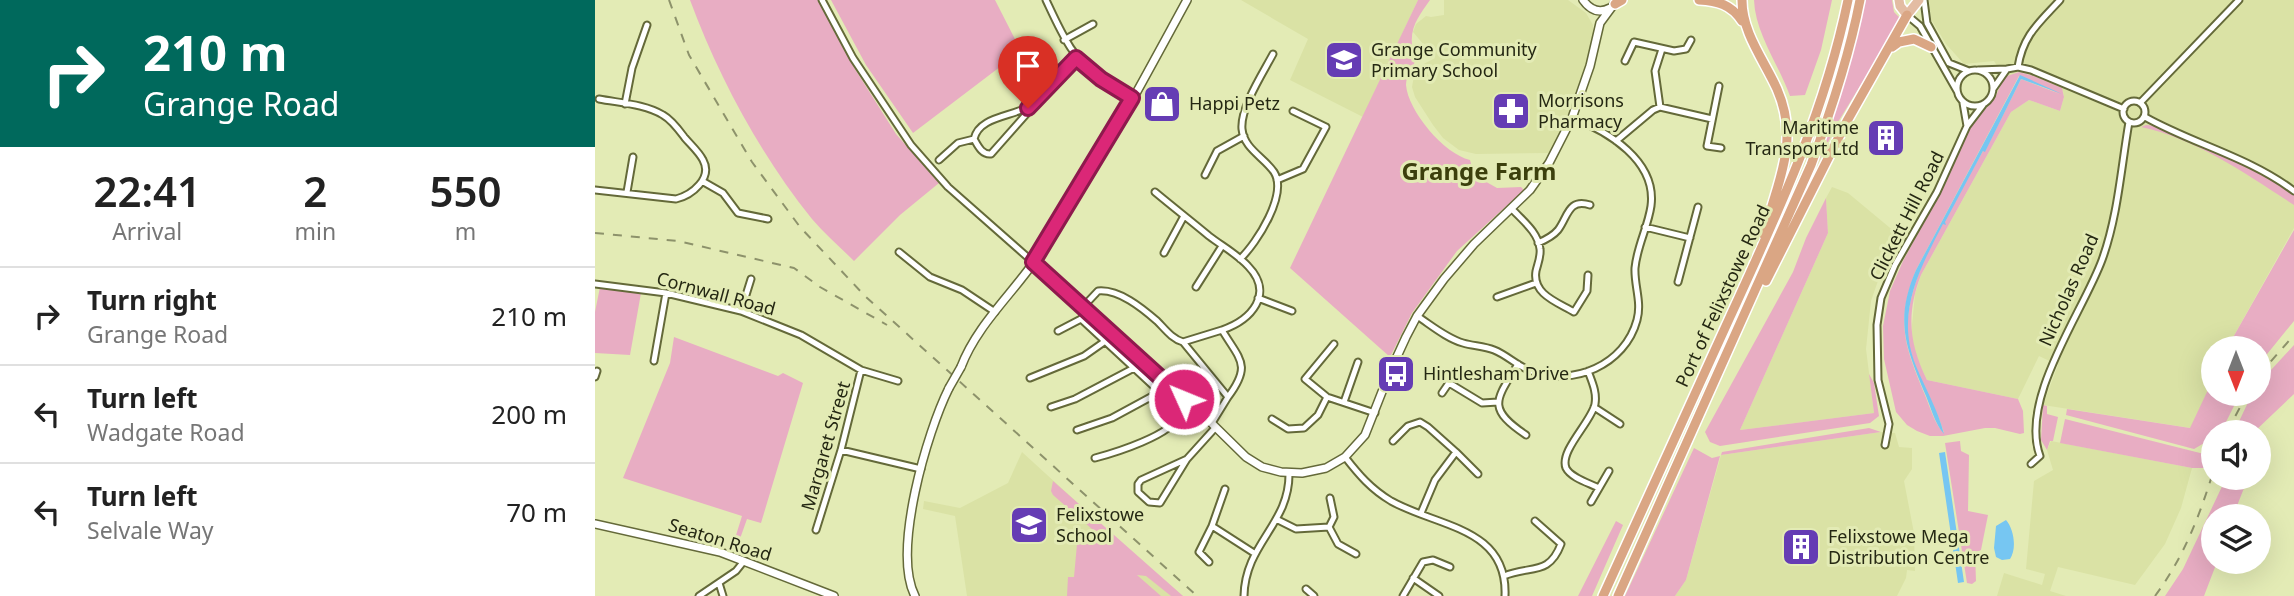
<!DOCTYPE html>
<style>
body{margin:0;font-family:"Noto Sans",sans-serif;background:#f6f6f6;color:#222;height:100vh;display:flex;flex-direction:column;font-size:26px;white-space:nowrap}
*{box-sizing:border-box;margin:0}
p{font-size:23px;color:#767676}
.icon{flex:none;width:38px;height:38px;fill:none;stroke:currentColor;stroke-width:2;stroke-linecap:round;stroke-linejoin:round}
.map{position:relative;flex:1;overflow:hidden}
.panel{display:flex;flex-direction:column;background:#fff;width:595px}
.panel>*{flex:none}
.banner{background:#00695c;color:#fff;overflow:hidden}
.needle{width:46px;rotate:180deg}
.buttons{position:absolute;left:1606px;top:336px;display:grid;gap:14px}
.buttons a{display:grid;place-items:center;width:70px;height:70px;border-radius:50%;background:#fff;box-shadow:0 7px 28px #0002;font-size:35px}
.pin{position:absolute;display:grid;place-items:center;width:60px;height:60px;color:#fff;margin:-72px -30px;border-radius:50% 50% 50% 0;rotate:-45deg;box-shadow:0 0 7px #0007}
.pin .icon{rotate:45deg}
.me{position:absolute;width:77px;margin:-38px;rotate:314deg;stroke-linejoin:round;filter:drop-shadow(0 0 5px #0008)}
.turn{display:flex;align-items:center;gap:24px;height:147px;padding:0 28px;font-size:32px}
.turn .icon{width:91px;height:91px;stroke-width:2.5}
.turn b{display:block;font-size:49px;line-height:60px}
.eta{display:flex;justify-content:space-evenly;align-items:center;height:119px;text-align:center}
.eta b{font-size:42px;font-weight:600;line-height:49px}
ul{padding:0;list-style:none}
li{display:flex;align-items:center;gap:21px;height:98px;padding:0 28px;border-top:2px solid #e0e0e0}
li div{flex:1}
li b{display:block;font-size:26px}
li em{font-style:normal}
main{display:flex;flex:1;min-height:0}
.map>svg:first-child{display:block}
.built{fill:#dae2a5}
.green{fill:#e8adc3;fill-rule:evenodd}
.water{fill:#76c6f2}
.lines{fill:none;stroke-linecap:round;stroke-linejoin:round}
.minor-casing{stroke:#646939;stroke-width:9}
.tertiary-casing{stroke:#646939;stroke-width:10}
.primary-casing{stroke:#fff;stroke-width:12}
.trunk-casing{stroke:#fff;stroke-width:12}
.minor{stroke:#fff;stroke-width:5}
.tertiary{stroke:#fff;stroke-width:7}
.primary{stroke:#e3bca3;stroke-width:9}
.trunk{stroke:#daa684;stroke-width:9}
.rail{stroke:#8d926b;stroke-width:2;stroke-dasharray:9 9;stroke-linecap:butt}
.tertiary-bridge-casing{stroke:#646939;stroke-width:10;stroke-linecap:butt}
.tertiary-bridge{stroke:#fff;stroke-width:7}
.route-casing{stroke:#8e194d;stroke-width:18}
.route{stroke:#db2777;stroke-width:12}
.labels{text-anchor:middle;stroke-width:6;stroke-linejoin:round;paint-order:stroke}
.poi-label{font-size:18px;fill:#252813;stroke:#e3ebb5;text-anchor:start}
.street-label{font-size:18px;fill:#252813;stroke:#e3ebb5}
.district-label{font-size:24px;font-weight:bold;fill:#3c400d;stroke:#e3ebb5}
</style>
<main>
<section class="panel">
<div class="banner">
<div class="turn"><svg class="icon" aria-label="right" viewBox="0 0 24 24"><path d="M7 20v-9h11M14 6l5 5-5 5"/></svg><div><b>210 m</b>Grange Road</div></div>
</div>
<div class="eta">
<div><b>22:41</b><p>Arrival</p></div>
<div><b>2</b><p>min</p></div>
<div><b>550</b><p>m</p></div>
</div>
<ul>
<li><svg class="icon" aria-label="right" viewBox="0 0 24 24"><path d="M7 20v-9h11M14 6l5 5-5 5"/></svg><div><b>Turn right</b><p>Grange Road</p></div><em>210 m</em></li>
<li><svg class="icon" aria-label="left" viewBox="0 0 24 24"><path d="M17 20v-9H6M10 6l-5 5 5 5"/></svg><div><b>Turn left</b><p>Wadgate Road</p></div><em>200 m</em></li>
<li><svg class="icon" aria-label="left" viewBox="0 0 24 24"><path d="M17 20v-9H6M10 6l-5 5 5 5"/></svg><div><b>Turn left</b><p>Selvale Way</p></div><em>70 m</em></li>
</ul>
</section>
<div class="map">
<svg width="1699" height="596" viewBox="0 0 1699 596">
<rect width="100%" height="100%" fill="#e3ebb5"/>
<!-- built -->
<path class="built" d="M646,0h177l-55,117 -73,-37 18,-41z
M849,0h124l18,13 7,12v16l-19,63 -22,49 -76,1 -17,-4 -16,-12 -10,-13 -18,-28 -3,-10 2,-11 6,-10 15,-8 -22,-26 3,-8 10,-8 5,1 13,-2z
M1334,0h365v228l-67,120h-13v29l-23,51 -148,-23 15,-40 -19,-9 -21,43 -91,-19 -11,-23 -5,-22 4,-41 6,-19 90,-163 18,-12 31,11 4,-14 -1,-6 -34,-17 -10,-2 -15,5 -10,-16 -30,3 -18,-20 -15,-25z
M1237,187l16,6 53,44 -21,38 -9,26 -5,48 8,64 -134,17 88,-197 -2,-35z
M1286,432l14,1 4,14 13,1v21l-8,12 10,52 1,38 -8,-1 -1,8 -9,18h-222l11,-16 35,-125z
M1456,441l141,27 -11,40 -16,36 -30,41 -77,-18 -8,24 16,5h-69l7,-23 38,12 3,-11 -19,-5 8,-88 19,-11 -6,-20z
M427,452l117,107 44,37h-216l-12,-80 -32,-7 1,-8 36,7 48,-25z"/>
<!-- green -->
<path class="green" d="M95,0h128l37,69 41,65 43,49 -39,32 -46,46c-14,-14 -29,-27 -42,-42 -51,-63 -94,-143 -122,-219z
M236,0h164l26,51 -108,82 -47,-68z
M823,0h12c-9,13 -20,26 -18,44 0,4 4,11 3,16 -1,9 -9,14 -9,25 2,26 38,69 64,75l4,15 23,13 24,-1 3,3 -67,61 -45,62 -22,44 -100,-89z
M1159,0h78l-11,50 -16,45 -15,1c-11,-31 -35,-63 -36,-96z
M1268,0h29l2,12 7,7 -63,103 -34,69z
M1424,72l15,4 28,12 2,9 -4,14 -31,-11 -18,12 -90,163c-15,39 -12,68 6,105l91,19 5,12 1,22 -4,1 -25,-6h-10l-42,8h-13l-13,-5 -10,-6 -11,-13 -12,-53 -1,-33 7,-35 13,-30 40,-74 18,-44 8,-15 26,-30 9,-21zM1424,76l41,18 -39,-15 -36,72h-2c-28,51 -86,135 -74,193 6,32 26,58 35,89 -9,-8 -14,-26 -19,-38 -20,-49 -30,-72 -9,-125z
M1551,125l11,1 93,38 44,29v12c-46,-30 -99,-67 -153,-78z
M1231,198l2,35 -88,197 134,-17 -5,-39 5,9 5,33 -9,7 -150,23 -10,-4 -5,-10 88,-160 13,-34z
M1699,230v91l-35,43v-16h-32z
M5,287l41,6 -11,62 -35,-2v-41z
M79,337l104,39 5,-3 20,10 -42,140 -14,-4 -11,31 -4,-2 10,-32 -119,-38 47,-115z
M1699,345v49l-40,38h-20l18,-38h7v-11z
M1619,377v17h26l-19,38h-7v12l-8,-2 -12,7 -128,-34 1,-6 123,19z
M1448,405l4,1v8l11,3 -5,24h-3l-3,9 -6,-10z
M1470,419l147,37 -3,12h-17l-132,-25z
M1274,428l12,4 -160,23 1,-3z
M1365,441l1,10 8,4 -1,56 20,4 -7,35 -6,3 1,28 -4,3 -5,-1 -22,-140z
M1099,448l18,10 8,-2 -34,124 -11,16h-50z
M1631,478h22l-15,38h-19v46h3l-13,34h-39l18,-27z
M458,481l130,115h-12l-25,-20 -9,-1 24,21h-94l1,-19h6l4,-44 23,12 -9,-16 -39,-34 -2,-4z
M1021,521l7,4 -31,71h-14z"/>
<!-- water -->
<path class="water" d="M1425,75l42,19 -41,-15 -36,73 -2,-1 -38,71 1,3 -3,-1c-24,46 -48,90 -27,142 9,22 22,44 28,68 -9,-10 -13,-26 -18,-38 -20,-48 -32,-75 -10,-126z
M1350,452l19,130 -6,1 -19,-130z
M1411,520c8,9 11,29 4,39l-8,1 -6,-3 -2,-9 2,-22z"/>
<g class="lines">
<defs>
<path id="minor" d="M227,0l31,58 58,87 37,42 85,75
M451,0c15,32 27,61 57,81 9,7 20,11 29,17
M1329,0l3,23 22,40 20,8
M1312,15l13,11 37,65
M469,40l29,-16
M1030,61l9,-19 40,9 12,-2 5,-9
M1423,67c5,-32 21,-44 42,-67
M1412,69l11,-2 13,3 93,39
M1383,70l29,-1 -14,20
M1362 88a18 18 0 1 1 36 0a18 18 0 1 1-36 0Z
M1124,86l-12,60 14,2
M1528 112a11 11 0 1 1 22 0a11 11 0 1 1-22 0Z
M1368,103l4,23 16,-21
M1545,103l99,-103
M30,104l7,-36 15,-43
M438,104c-17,13 -54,11 -59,35 4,7 8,16 17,15l85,-96
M1065,107l-5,-36 7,-22
M1550,117c48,27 104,40 149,74
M1021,141l37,-31 7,-3 52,12
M344,160l19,-17 16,-4
M610,175l12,-24 27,-15
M682,180l26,-11 23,-42 -33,-16
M107,181l21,12 15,20 30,6
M0,190l81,9c16,-4 37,-21 27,-39 -4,-8 -12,-15 -18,-22 -6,-8 -13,-18 -22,-23 -18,-11 -43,-12 -64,-16
M32,192l6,-35
M560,192c18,15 36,29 54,44 13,10 28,18 39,30 27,28 3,54 -26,64
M917,209c11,12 26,23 28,40 1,7 -2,14 -4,22 -4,23 21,31 38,41l13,-21 1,-16
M1050,227l45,11
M943,243c7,-3 15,-7 20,-13 10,-13 10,-32 32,-25
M304,252l31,25 32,13 33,22
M569,253l20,-37
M645,259c17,-16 48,-65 34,-87 -10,-15 -30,-23 -32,-43 -2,-21 21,-56 31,-75
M1083,282l20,-75
M0,284l71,9 75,18 60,24 60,35 37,11
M601,287l26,-41
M902,297l39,-14
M663,298l34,13
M488,307l15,-16c21,-2 44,17 59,30 8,8 15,18 26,21l45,55 -16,26
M146,311l10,-32
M822,316c14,9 29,22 46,27 10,3 21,3 31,7 13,5 23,16 37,21 42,16 94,-6 106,-51 5,-18 -3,-35 -2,-52 2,-22 13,-41 16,-62 6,-45 -43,-75 -79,-88
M486,319l95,88 3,8c-6,20 -65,38 -84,43
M463,331l23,-12 6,-8
M588,342l39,-12c18,30 30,35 6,67
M739,344l-29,35 22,18 48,16
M59,361l12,-68
M923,364c-22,36 -32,44 8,71
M993,371c4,11 9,21 7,33 -3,17 -36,47 -29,64 5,10 23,15 33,20
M0,377l2,-6
M435,378l54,-22 20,-14
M854,383l33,20 16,-1
M847,393l11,-16
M749,402l14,-40
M456,407l24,-8 59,-31
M999,407l26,17
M677,419l16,10 16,-1 14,-13 9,-18
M482,430l35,-12 48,-26
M798,441l15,-15 12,-4 8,5 28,25 -21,28 -14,33
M1290,445l4,-21 -11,-44 -1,-55 4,-27 14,-33 42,-73 30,-66
M246,450l80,19
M861,452l22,22
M750,457c14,18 26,32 46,44 46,26 117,26 114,95
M592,459l-46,21 -3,4v8l11,10 11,1 27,-44 28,-31
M1436,464l9,-8c-21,-57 43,-144 62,-196 16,-44 19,-92 27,-138
M996,502l18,-31
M681,519l20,10 33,-2 9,17 18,10
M617,526l42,27
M734,527l5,-10 -4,-19
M221,530l25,-80 20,-80
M614,562l-10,-10 13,-26 13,-37
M909,576c27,-11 45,0 57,-32l-26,-23
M818,578l26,18
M124,583l4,13
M711,589l8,7
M104,596l37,-25 8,-10
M649,596c1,-53 46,-72 45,-123
M808,596l20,-34 10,-2 17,7"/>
<path id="tertiary" d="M988,0c7,10 16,14 27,8
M438,262l160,143 53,52 16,10 19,5 21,1 24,-5 19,-11 20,-22 24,-61 17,-37 11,-21 27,-37 30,-35 56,-54 19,-27 23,-45 18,-52 10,-43 17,-23
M366,367c15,-40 49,-71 73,-105 57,-83 105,-174 153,-262
M0,524l125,28 114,44
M320,596c-23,-45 12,-164 34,-208"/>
<path id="primary" d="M1304,0l1,6 7,9 12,-15"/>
<path id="trunk" d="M1104,0c18,1 32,4 43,21
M1147,0c0,33 22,60 35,89 24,55 -1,94 -13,146
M1020,4l7,-4
M1297,47l7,-5 15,-3 17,8
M1171,281l81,-160 60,-106
M1008,596c42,-93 85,-186 127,-279 49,-107 94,-202 118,-317
M1023,596l193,-431c20,-54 38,-108 49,-165"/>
</defs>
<!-- minor casing -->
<use href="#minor" class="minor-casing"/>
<!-- tertiary casing -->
<use href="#tertiary" class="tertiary-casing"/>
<!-- primary casing -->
<use href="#primary" class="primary-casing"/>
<!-- trunk casing -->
<use href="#trunk" class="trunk-casing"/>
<!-- minor -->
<use href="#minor" class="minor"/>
<!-- tertiary -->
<use href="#tertiary" class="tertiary"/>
<!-- primary -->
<use href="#primary" class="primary"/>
<!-- trunk -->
<use href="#trunk" class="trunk"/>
<!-- rail -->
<path class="rail" d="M74,0l20,55 63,107 48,65 65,69 332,300
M0,233l83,8 116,27 26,19 67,38
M1664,375l35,-40
M1632,432l20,-38
M1560,596c29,-39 45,-81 59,-127"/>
<defs>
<path id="tertiary-bridge" d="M354,388l12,-21"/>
</defs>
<!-- tertiary-bridge casing -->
<use href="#tertiary-bridge" class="tertiary-bridge-casing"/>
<!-- tertiary-bridge -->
<use href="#tertiary-bridge" class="tertiary-bridge"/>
</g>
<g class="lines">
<defs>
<path id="route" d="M433,108l48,-50 25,21 31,19 -99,164 151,137"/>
</defs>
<!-- route casing -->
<use href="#route" class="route-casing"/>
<!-- route -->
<use href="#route" class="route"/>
</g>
<!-- icons -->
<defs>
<symbol id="school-square" viewBox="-11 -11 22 22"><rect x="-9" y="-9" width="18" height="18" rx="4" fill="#653cb4" stroke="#e3ebb5"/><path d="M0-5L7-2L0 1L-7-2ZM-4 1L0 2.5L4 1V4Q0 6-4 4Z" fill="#fff"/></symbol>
<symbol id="shop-square" viewBox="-11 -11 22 22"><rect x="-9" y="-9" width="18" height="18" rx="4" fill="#653cb4" stroke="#e3ebb5"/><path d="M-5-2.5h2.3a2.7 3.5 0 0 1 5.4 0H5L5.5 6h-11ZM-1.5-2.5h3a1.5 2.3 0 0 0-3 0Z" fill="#fff"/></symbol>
<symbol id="pharmacy-square" viewBox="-11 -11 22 22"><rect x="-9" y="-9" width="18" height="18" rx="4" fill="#653cb4" stroke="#e3ebb5"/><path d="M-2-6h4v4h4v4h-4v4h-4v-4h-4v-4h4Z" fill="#fff"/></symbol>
<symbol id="building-square" viewBox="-11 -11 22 22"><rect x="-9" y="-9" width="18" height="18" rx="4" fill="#653cb4" stroke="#e3ebb5"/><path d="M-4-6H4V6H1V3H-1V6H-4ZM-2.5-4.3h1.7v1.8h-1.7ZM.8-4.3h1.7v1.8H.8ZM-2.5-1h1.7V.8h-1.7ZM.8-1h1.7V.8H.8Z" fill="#fff"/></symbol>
<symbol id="bus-square" viewBox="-11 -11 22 22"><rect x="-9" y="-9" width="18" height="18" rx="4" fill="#653cb4" stroke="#e3ebb5"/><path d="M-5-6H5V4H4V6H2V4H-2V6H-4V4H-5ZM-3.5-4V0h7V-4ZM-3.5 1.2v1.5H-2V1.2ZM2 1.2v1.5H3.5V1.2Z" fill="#fff"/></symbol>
</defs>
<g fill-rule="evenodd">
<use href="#school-square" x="727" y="38" width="44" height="44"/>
<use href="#shop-square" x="545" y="82" width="44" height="44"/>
<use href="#pharmacy-square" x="894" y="89" width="44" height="44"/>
<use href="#building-square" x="1269" y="116" width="44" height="44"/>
<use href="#bus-square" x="779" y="352" width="44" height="44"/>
<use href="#school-square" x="412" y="503" width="44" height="44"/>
<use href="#building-square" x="1184" y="525" width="44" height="44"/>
</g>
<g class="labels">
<!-- poi labels -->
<g class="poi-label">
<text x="776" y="56">Grange Community<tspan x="776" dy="21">Primary School</tspan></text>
<text x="943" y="107">Morrisons<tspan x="943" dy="21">Pharmacy</tspan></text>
<text x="594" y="110">Happi Petz</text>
<text x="1264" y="134" text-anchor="end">Maritime<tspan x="1264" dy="21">Transport Ltd</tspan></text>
<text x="828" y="380">Hintlesham Drive</text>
<text x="461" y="521">Felixstowe<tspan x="461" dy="21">School</tspan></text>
<text x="1233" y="543">Felixstowe Mega<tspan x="1233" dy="21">Distribution Centre</tspan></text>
</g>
<!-- street labels -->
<g class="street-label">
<text transform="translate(1312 216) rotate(-63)" y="6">Clickett Hill Road</text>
<text transform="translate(1474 290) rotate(-66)" y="6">Nicholas Road</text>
<text transform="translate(121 294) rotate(15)" y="6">Cornwall Road</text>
<text transform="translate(1128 296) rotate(-65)" y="6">Port of Felixstowe Road</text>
<text transform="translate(231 446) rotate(-74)" y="6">Margaret Street</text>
<text transform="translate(125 540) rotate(17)" y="6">Seaton Road</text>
</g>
<!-- district labels -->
<g class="district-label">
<text x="884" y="180">Grange Farm</text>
</g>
</g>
</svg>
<div class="buttons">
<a><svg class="needle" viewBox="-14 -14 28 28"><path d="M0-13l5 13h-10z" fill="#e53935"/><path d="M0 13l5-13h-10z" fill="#767676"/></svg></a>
<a><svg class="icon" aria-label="sound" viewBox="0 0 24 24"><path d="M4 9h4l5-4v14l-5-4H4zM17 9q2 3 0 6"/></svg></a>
<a><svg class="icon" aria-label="layers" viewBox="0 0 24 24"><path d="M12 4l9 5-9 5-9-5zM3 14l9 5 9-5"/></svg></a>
</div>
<div class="pin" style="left:433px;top:108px;background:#d93025"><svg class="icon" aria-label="arrive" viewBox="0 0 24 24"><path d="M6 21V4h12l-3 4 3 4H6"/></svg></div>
<svg class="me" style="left:589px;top:399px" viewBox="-20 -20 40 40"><circle r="17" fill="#db2777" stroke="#fff" stroke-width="3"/><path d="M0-11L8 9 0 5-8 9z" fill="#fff"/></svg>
</div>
</main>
